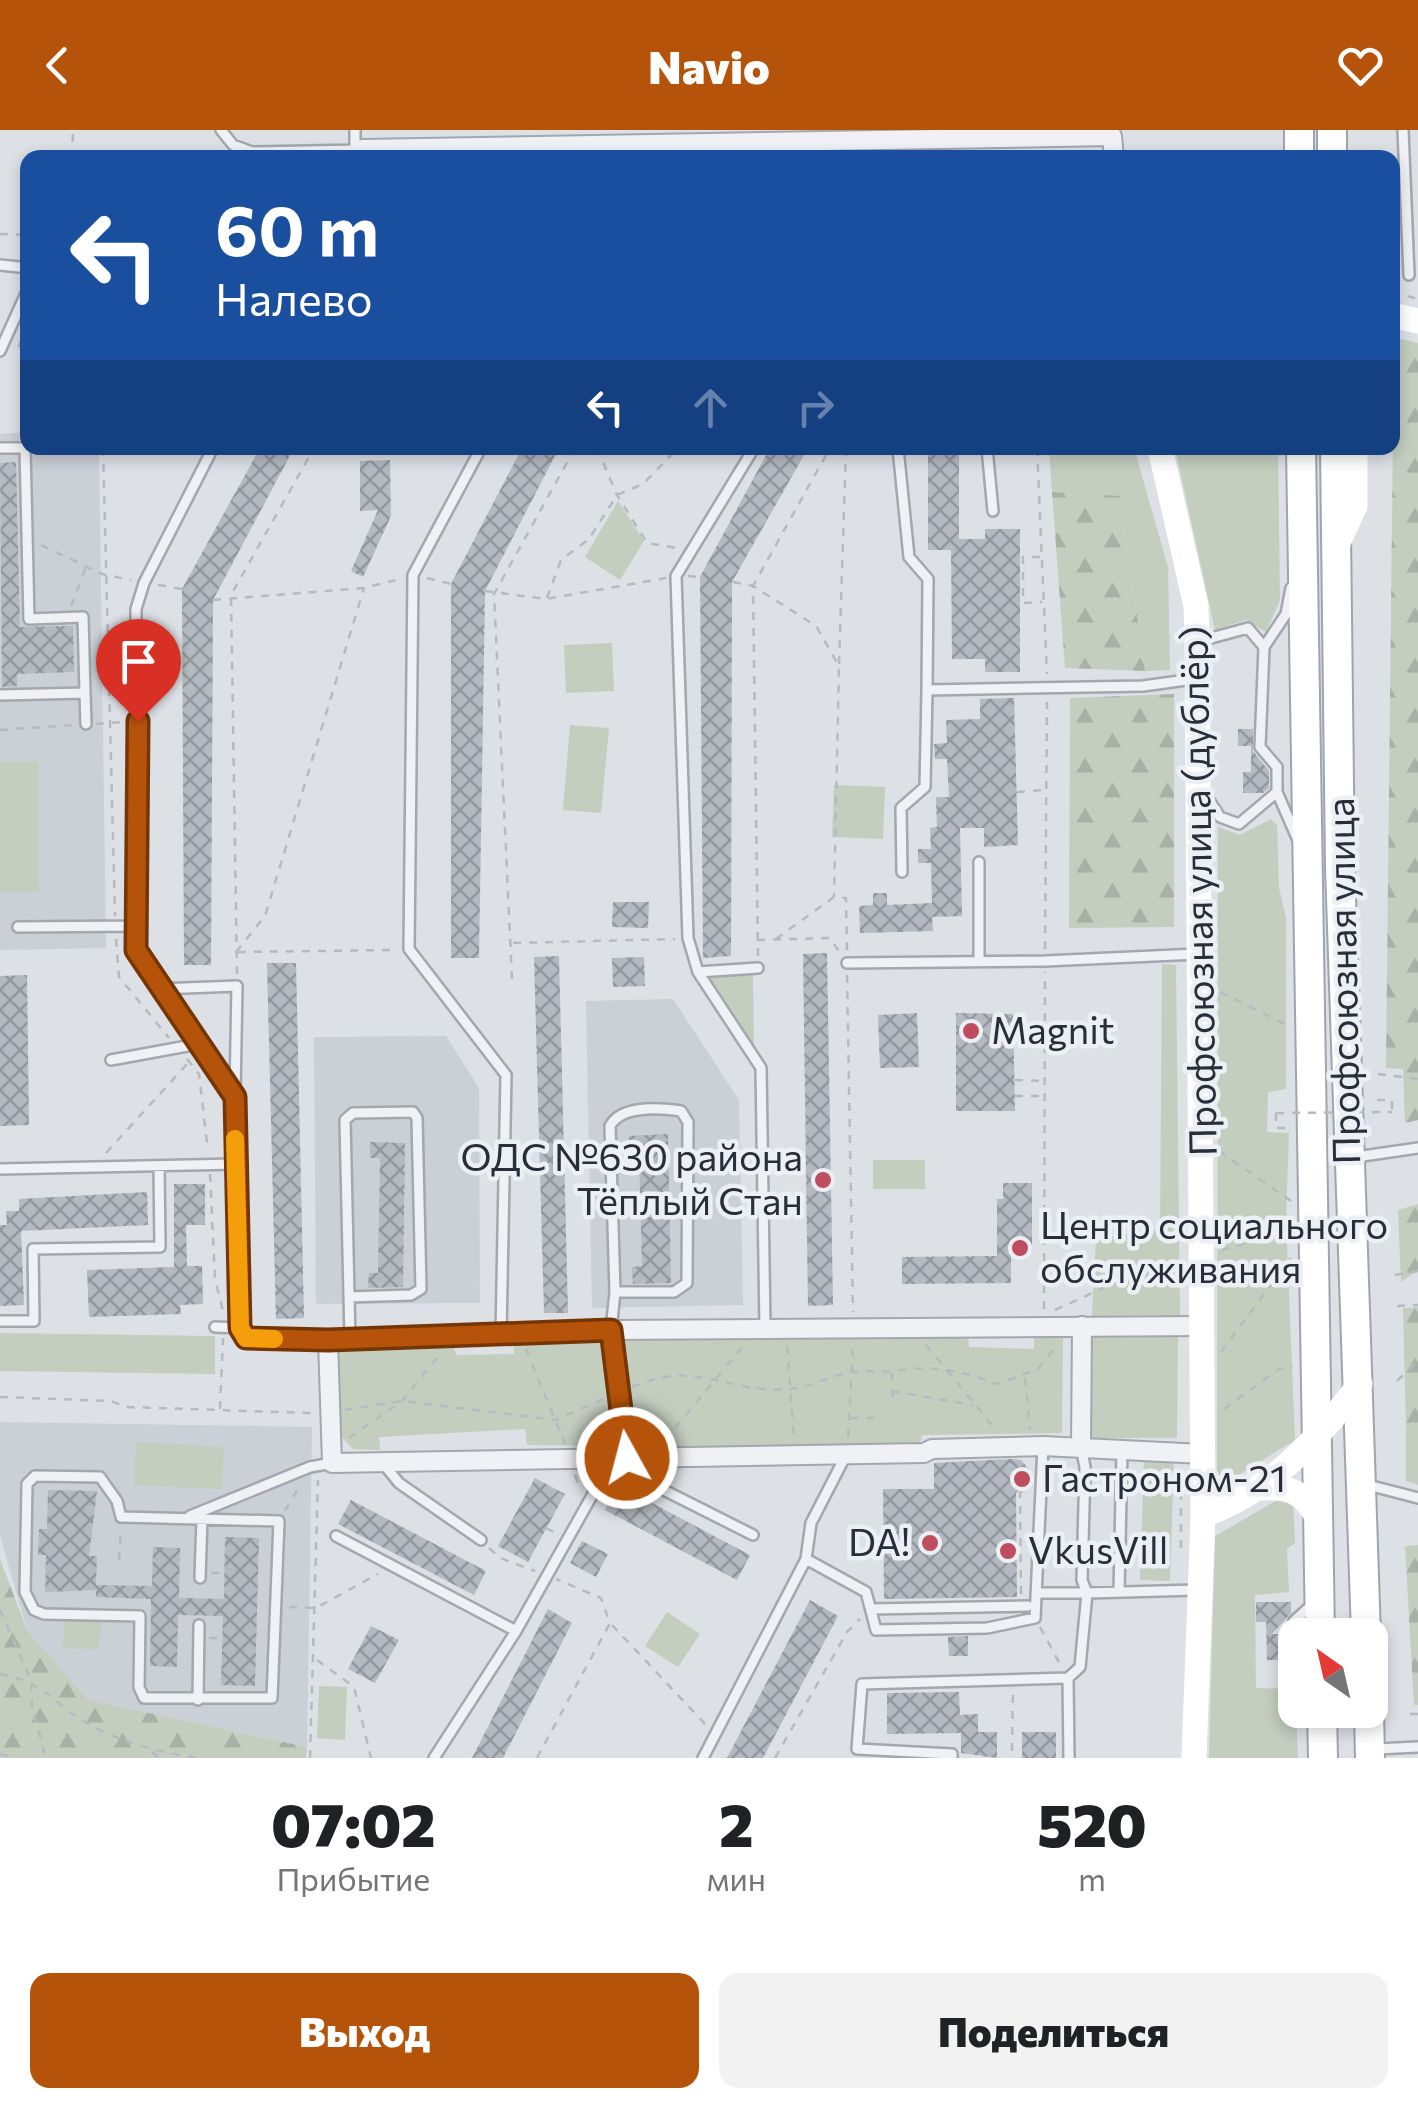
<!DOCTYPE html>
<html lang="ru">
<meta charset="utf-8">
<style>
body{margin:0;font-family:Commissioner,sans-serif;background:#f2f2f2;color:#202124;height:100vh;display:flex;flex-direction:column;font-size:38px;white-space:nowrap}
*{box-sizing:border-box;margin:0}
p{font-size:32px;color:#757577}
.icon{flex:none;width:55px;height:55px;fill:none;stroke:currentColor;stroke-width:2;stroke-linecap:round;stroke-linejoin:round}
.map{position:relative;height:1628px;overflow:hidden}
.panel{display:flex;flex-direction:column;background:#fff;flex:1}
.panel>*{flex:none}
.hud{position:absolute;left:20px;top:20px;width:1380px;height:305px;border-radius:20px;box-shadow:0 5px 15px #0003;background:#1a4fa0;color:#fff;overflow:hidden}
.needle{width:65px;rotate:326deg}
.tools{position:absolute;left:1278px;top:1488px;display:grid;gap:20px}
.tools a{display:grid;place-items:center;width:110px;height:110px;border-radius:20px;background:#fff;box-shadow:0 5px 15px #0003;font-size:50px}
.pin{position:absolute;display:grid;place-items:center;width:85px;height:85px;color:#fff;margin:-102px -42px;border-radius:50% 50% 50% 0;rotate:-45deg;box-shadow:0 0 10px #0007}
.pin .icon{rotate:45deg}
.me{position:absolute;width:110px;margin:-55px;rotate:353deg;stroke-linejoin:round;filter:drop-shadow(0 0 8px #0008)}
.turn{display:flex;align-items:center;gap:35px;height:210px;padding:0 30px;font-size:45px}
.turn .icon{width:130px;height:130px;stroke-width:2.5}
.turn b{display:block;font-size:70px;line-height:85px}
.lanes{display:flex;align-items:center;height:95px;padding:0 30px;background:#0003;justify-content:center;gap:50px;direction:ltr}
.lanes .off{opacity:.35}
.eta{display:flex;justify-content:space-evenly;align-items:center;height:170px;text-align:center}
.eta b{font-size:60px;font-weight:800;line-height:70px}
.primary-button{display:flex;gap:20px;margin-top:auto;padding:20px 30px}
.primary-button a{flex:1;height:115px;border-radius:20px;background:#b45309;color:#fff;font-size:40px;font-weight:800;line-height:115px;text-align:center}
.primary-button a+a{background:#f2f2f2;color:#202124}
header{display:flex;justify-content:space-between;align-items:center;height:130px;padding:0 30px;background:#b45309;color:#fff;font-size:45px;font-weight:800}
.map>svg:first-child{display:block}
.built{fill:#cbcfd6}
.green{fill:#c3cebf}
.forest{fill:url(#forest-firs)}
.building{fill:url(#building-cross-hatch)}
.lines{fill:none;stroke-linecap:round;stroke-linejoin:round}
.lane-casing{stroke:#a3a7ae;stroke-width:14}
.street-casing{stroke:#a3a7ae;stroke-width:22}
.primary-casing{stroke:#9da5af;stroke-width:32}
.path{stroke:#b7bbc0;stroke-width:2.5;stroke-dasharray:8 8;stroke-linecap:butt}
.lane{stroke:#eff1f4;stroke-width:9}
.street{stroke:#eff1f4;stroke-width:18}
.secondary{stroke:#fff;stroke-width:25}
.primary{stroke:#fff;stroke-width:28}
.path-bridge{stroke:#b7bbc0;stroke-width:2.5;stroke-dasharray:8 8;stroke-linecap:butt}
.route-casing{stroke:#753606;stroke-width:25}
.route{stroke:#b45309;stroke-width:18}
.slow{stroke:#f59e0b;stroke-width:18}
.poi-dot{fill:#bf4d60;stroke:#eceff3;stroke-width:4}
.labels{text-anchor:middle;stroke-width:9;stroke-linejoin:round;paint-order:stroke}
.street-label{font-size:38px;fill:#282f3a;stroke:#eceff3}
.poi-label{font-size:38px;fill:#282f3a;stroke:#eceff3;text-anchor:start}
</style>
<header><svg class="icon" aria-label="back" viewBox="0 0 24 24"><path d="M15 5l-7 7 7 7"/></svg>Navio<svg class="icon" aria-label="heart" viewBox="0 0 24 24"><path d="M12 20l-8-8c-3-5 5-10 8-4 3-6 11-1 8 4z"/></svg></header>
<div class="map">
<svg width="1418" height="1628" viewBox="0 0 1418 1628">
<defs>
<pattern id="forest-firs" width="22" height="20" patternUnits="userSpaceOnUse" patternTransform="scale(2.5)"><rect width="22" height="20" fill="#c3cebf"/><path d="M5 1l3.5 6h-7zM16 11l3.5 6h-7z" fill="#a8b1a5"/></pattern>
<pattern id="building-cross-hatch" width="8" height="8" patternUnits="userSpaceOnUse" patternTransform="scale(2.5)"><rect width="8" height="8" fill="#b4bac1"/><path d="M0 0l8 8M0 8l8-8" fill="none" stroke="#92989e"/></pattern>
</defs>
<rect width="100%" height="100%" fill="#dde0e5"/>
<!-- built -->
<path class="built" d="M27,302l1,16h71l7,500 -106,2v-516z
M673,869l66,101 4,205 -151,3 -6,-307z
M446,906l33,52 1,215 -164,1 -2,-267z
M0,1292l312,5 -5,320 -219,-47 -61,-70 -27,-95z"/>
<!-- green -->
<path class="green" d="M1049,318h85l34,119 2,103 -25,1 -25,-174 -68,-5z
M1175,318h103l2,152 -14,32 -20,-12 -31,10z
M618,371l26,40 -24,39 -35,-23z
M612,513l2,48 -48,2 -2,-48z
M570,595l39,3 -8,85 -38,-3z
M0,632h38l1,130h-39z
M834,655l51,2 -2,52 -51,-2z
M1271,689l6,6 2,63 7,30v171l-18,3 -1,40 22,1 -3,87 9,220 -66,41 -12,-5 1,-649 22,8z
M1162,834l14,1 4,350 -88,1 4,-77 64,-10z
M753,845l1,74 -45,-72z
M873,1030h52v29h-52z
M0,1203l215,3v38l-215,-3z
M968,1204l1,13 65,2v-15h29l-1,99 -140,2 -2,9 -278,4 -11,-9 -10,-98z
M1090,1205h88l-1,103h-88z
M605,1206l11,98 -12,12 -77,-1 -2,-16 -146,8 1,13 -27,-1 -15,-16v-81l115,-9 3,12 58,-1v-13z
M1418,1297v58l-12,-4v-53z
M136,1312l88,5 -2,42 -88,-4z
M1144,1330l30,1 -4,120 -30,-1z
M1286,1365l7,4 2,44 -8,6 2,43 -34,3 1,93 39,1 3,69h-89l6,-222z
M667,1482l33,22 -22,33 -33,-21z
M64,1490l37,2 -2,28 -36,-2z
M319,1556l28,1 -2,53 -28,-2z"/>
<!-- forest -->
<path class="forest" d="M1394,207l24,6v777l-13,3 -2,-54 -17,-1z
M1052,362l68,4 25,175 -80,-3z
M1174,564v233l-105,1 1,-230z
M1418,1074v66l-17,12 -3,-72z
M1418,1177v120l-12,1 -3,-120z
M1418,1415v160h-4l-9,-159z
M0,1429l27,71 61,70 219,47 -1,11h-306z"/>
<!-- building -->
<path class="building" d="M260,318h34l-81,152 -2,365h-27l-2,-376z
M522,318h37l-74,143 -6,367h-28v-374z
M770,318h38l-76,134 -1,374 -28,2 -3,-381z
M928,318h31v91h26v-10h35v143h-35v-13h-33l-1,-109h-23z
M390,330l1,56 -28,61 -12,-6 27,-61 -18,1v-50z
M16,332l4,165 53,-1 1,46 -57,2v12l-15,1 -2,-224z
M1014,568l4,147 -34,2v-19h-24l2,88 -30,1 1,14 -73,2 -1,-27 14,-1v-12h14v12l45,-2 -1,-40h-13v-14h13l-1,-21 7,-1 -1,-30h13l-2,-38h-12l-1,-15 13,-1 -1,-23 34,-1v-20z
M1238,599h15v22l16,20v17l-6,5h-20v-21h8v-26h-13z
M613,772h36l-1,26 -36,-1z
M827,823l6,352 -25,1 -5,-352z
M559,826l9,357h-24l-10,-356z
M644,827l1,29 -32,1 -1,-29z
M267,833h29l8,355 -28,1z
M27,845l2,150 -29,1v-150z
M917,883l2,54 -39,1 -2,-53z
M956,883l57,1 2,97h-59z
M668,1004l3,149 -38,1 -1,-17 10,-1 -3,-115h-10v-15z
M370,1012l35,1 -2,144 -35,1 1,-15h9l2,-115h-10z
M1003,1053h29v68l-21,1v31l-109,1v-27l95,-1v-57h6z
M174,1054h31v41h-19l1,41h15l1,38 -23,1 1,9 -92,3 -2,-47 87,-3z
M147,1062l1,33 -127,6 3,74 -24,1v-81h7l-1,-14h13v-12z
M1012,1329l9,1 11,13 -5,11 -11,9 1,104 -133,2 -1,-110h51v-26z
M535,1348l30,16 -37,68 -30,-16z
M618,1355l132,70 -13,25 -132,-70z
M48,1360l49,1 -8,65h8l-1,29 56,1 1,-39 27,1 -1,50 45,1 1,-62 34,1 -4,148 -34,-1 2,-69 -45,-1 -1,52 -27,-1 1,-67 -55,-2v-7l-51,2 1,-37h-8l1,-26h8z
M351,1370l135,71 -12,24 -136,-71z
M582,1411l26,13 -12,23 -26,-14z
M810,1470l28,16 -75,142h-36z
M1256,1472h35v11l-19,21h12l11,7v11l-8,1 -3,7h-17l-1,-38h-10z
M548,1479l24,14 -69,135h-31z
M371,1496l28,14 -24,43 -27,-14z
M968,1506v20h-19l-1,-19z
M959,1562l1,23 18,-1v18h19v26l-36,-5v-20l-74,1v-41z
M1022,1602h34v26h-34z"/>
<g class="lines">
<defs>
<path id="lane" d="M221,0l12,15 19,7
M355,0v20
M1403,0l6,145
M235,28l17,-6 110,-2
M0,135l28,3
M0,221l28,-62
M0,318h27
M213,318l-69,135 -8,26v341l99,147 5,231 6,10 81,2
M481,318l-68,127 -4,374 97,126 -5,260
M754,318l-78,128 12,362 10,34 63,96 4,260
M898,318l11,109 19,22 -1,111
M987,318l6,63
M1200,511l48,-13 16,19 -4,100 17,20v25l20,46
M1264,517l22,-33 5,-26
M85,563l1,31
M0,565l85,-2 -2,-76 -54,2 -4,-171
M1205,664l15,23 19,7 38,-32
M902,742l-1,-64 24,-21 2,-97 216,-4 51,-7
M18,797l118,-1
M979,832v-100
M847,833l198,-2 152,-7
M698,842l60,-4
M159,859l78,-3 -2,108
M111,930l87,-16
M1356,1027l62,-9
M0,1039l236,-5
M615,1162h59l13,-9 1,-161 -7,-11c-21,-3 -60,-6 -71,15l5,166 -4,38 16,128 7,17 119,60
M349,1167l62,-2 10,-6 -4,-171 -4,-6 -60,1 -8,7 5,219
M0,1191h34l-1,-72 127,-2 -1,-81
M215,1197l25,1
M382,1332l17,21 82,57
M35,1346l65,1 17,24 4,16 158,4 -7,177h-128l-5,-11 1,-71 -96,-2 -10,-4 -9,-18 2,-108z
M1364,1354l54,14
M190,1386l120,-49 22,-4
M336,1406l180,95
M806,1429l60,33 10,38 111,-2 48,-10 8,-172
M200,1448l2,-59
M1119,1462l3,-143
M1037,1463h50l-5,-13 3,-113 -4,-20
M871,1479l157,-3
M1292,1504l2,-13 20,-18
M1292,1529l3,11
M1068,1548l1,80
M198,1570l1,-75
M1376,1619l42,-2
M434,1628l82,-127 96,-171
M703,1628l103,-199 5,-36 35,-68
M952,1628v-4l-95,-5 5,-65 206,-6 12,-11 7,-74 110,-3"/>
<path id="street" d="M362,19l750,-13 2,22
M1203,1196l-592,4 -283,11 4,122 592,-10 8,-4 111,-3 160,8
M1081,1317l1,-121"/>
<path id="primary" d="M1332,0v28
M1299,28v-28
M1301,318l19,1187
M1335,318l5,420 26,767
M1322,1580l1,48
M1369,1580l1,48"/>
</defs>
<!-- lane casing -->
<use href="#lane" class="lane-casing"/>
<!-- street casing -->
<use href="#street" class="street-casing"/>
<!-- primary casing -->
<use href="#primary" class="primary-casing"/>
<!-- path -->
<path class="path" d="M72,28l1,-28
M1047,28v-1
M0,104l28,1
M1392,162l26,7
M28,195l-10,23 10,5
M103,318l12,468
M597,318l20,47 30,48 30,5
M1037,318l10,226
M41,415l61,29 29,6
M1040,427h-17v46l19,-1
M688,446l12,1
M427,448l24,6
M733,452l20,4 63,40 23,40 -5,231
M158,455l24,4
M485,461l61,8 120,-21
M547,468l14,-38 28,-21 28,-44 26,-11 35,-36
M213,470l151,-12 36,-9
M71,476l15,-39
M839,534l7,-216
M96,594l27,-2
M0,600l73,-5
M1017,662l28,-2
M116,809l3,38 50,61
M776,809l58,-42 12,1 1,54
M757,810l73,-2 10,15
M513,813l162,-4
M1045,819l2,-247
M236,822l29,-36 99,-328
M238,822l157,-2
M758,826l-5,-370 77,-138
M237,844l-6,-379 83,-147
M847,845l6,337
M512,849l-18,-385 81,-146
M1220,862l69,34
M187,929l12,15 9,77
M1378,944l40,5
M1015,950l28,1
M1015,966h29
M1377,970h15v12
M1276,983v15h13
M1219,1021l72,50
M106,1023l82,-90
M210,1044l5,105 9,36
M1222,1120l69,-20
M1395,1145l23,-4
M1397,1176l21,-1
M1044,1179l1,-337
M1055,1180l55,-25 69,-17
M926,1215l71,86
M787,1216l7,92
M526,1219l39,95
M1221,1222l70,-94
M892,1243l1,30
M1025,1248l5,52
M1397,1251l21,-20
M632,1257c68,-29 93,7 156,2 20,-1 40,-12 59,-16 15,-4 31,0 46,-2 40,-6 67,-1 104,13l41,-15 19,-24
M892,1261l81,14
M0,1267l111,4 15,6 186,6
M220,1279l3,-71
M1224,1279l55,-40 13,-4
M345,1280l57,-9 153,19 51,-22
M851,1288h28
M848,1307l5,-92
M349,1308l53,-37 39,-48
M665,1310l78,-94
M575,1345l4,12
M285,1381l16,-28
M546,1398l8,4
M489,1418l11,10 35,13
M1181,1418v-77
M119,1430l2,-31
M211,1443h13
M1021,1464l-1,-101 9,-6
M289,1477l27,1 62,-34
M0,1480l31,70 1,27 14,51
M612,1495l94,100
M1040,1497l20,37
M209,1508h14
M317,1530l37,27 17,71
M0,1544c43,8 47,23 80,45 36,23 78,33 119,39
M1410,1584h8
M1012,1621l1,-58
M152,1622l7,6
M0,1624l17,4
M310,1628l8,-278
M537,1628l73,-135 -9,-25 -45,-19
M775,1628l72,-126 13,-13"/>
<!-- lane -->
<use href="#lane" class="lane"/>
<!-- street -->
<use href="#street" class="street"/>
<!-- secondary -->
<path class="secondary" d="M1392,185l26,6
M1160,318l36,158 1,35 6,874 -9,243
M1336,417l19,-41v-58
M1253,1359c32,-4 50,0 65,30
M1203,1385c66,-22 116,-77 157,-131"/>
<!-- primary -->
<use href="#primary" class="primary"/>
<!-- path-bridge -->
<path class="path-bridge" d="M1276,983l116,-1"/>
</g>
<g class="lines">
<defs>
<path id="route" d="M138,591l-2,229 99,147 5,231 6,10 82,2 283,-10 16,128"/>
</defs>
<!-- route casing -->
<use href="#route" class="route-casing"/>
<!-- route -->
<use href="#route" class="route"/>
<!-- slow -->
<path class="slow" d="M235,1009l5,189 6,10 28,1"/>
</g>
<!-- markers -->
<g class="poi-dot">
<circle cx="971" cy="901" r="10"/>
<circle cx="823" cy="1050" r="10"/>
<circle cx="1020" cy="1118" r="10"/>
<circle cx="1022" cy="1349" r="10"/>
<circle cx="930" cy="1413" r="10"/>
<circle cx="1008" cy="1421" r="10"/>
</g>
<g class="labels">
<!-- street labels -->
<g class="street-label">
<text transform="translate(1199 761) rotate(-91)" y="13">Профсоюзная улица (дублёр)</text>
<text transform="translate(1344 851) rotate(-91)" y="13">Профсоюзная улица</text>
</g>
<!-- poi labels -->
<g class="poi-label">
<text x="991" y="914">Magnit</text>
<text x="803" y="1041" text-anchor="end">ОДС №630 района<tspan x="803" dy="44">Тёплый Стан</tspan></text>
<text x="1040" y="1109">Центр социального<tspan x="1040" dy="44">обслуживания</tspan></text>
<text x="1042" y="1362">Гастроном-21</text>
<text x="910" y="1426" text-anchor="end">DA!</text>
<text x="1028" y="1434">VkusVill</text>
</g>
</g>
</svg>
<div class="tools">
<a><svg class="needle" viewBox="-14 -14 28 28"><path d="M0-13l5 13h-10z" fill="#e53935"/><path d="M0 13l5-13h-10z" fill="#757577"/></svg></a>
</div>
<div class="pin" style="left:138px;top:591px;background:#d93025"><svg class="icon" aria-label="arrive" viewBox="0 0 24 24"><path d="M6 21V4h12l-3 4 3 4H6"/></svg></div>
<svg class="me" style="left:627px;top:1328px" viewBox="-20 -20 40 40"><circle r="17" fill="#b45309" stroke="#fff" stroke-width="3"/><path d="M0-11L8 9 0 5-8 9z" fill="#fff"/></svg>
<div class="hud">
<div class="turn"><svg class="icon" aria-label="left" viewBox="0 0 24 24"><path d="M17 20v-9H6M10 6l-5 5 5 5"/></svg><div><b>60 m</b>Налево</div></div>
<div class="lanes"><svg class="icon" aria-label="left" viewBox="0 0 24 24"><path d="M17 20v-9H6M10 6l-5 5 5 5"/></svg><svg class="icon off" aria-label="ahead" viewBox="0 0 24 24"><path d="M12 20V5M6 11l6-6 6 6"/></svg><svg class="icon off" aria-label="right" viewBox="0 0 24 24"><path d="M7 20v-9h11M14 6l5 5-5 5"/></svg></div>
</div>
</div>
<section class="panel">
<div class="eta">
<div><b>07:02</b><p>Прибытие</p></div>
<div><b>2</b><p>мин</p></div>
<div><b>520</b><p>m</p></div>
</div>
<div class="primary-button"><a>Выход</a><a>Поделиться</a></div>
</section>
